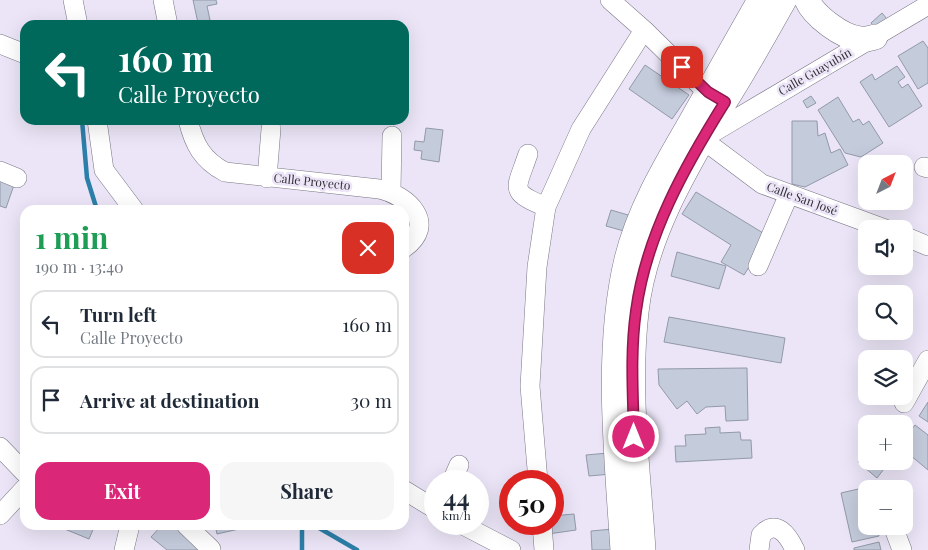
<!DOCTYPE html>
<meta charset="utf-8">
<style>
body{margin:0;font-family:"Playfair Display",serif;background:#f6f6f7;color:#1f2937;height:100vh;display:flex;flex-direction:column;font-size:19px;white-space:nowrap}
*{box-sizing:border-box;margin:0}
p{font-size:16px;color:#747a83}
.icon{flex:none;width:28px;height:28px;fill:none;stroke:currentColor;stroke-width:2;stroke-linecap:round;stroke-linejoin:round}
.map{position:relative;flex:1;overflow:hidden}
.details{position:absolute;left:20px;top:205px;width:389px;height:325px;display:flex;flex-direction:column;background:#fff;border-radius:15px;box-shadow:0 5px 20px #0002}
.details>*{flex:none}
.banner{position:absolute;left:20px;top:20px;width:389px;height:105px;border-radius:15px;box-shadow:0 5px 20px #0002;background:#00695c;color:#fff;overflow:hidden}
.needle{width:32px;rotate:42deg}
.controls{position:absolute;left:858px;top:155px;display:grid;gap:10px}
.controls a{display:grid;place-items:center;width:55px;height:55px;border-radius:10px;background:#fff;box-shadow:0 5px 20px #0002;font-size:25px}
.speed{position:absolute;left:424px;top:470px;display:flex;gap:10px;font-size:25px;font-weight:700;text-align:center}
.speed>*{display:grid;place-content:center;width:65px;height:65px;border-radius:50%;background:#fff;box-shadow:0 5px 20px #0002;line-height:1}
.speed small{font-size:12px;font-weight:400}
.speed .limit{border:8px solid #d22;background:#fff;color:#111}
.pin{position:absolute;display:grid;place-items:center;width:42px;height:42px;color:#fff;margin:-21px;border-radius:10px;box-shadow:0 2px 8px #0006}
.me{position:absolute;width:55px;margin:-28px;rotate:0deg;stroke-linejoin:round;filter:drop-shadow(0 0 4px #0008)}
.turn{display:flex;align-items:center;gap:18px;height:105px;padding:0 15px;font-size:22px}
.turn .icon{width:65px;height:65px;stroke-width:2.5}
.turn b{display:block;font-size:35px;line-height:42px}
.round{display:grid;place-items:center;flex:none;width:52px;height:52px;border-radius:15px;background:#f6f6f7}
.summary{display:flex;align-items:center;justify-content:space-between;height:85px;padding:0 15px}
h1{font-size:30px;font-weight:700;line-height:38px;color:#1e9e55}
.primary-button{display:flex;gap:10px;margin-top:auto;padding:10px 15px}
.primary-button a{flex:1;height:58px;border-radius:15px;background:#db2777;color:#fff;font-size:20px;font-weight:700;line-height:58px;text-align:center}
.primary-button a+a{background:#f6f6f7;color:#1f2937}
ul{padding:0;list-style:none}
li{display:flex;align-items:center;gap:15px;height:68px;margin:0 10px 8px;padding:0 5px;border:2px solid #e0e1e3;border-radius:15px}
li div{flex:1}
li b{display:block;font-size:19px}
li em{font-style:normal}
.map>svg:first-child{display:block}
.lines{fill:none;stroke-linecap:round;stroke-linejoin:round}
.stream{stroke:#2c7fa8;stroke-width:4.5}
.building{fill:#c4cbdb;stroke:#9299a8}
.minor-casing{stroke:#7b7685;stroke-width:20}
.major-casing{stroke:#7b7685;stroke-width:26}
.minor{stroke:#fff;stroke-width:19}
.major{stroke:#fff;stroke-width:25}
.route-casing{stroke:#8e194d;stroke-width:12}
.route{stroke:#db2777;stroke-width:9}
.labels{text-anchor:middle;stroke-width:5;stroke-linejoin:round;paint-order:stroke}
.street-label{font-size:12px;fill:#312f35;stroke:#ebe5f7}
</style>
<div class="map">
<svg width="928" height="550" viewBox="0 0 928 550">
<rect width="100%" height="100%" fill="#ebe5f7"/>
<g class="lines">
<!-- stream -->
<path class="stream" d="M82,120l5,58 10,32
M314,525l43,25
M302,550v-25"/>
</g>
<!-- building -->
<path class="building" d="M193,0h23l1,4 -10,2 3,14 -12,3z
M882,13l6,7 -11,10 -6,-7z
M923,41l5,7v35l-10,6 -20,-33z
M645,65l44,30 -17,24 -43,-30z
M897,66l8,11 -7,5 4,6 6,-4 14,22 -33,21 -29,-45 12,-8 3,6z
M811,96l5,7 -9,5 -4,-7z
M838,97l15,25 6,-3 4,6 6,-4 14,22 -22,14 -16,-4 -27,-43z
M792,121h25l1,15 7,-3 6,20 9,-4 8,16 -43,22 -13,-3z
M426,128l17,2 -4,32 -18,-3 1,-8 -8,-1 1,-9 9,1z
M0,180l14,5 -8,23 -6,-2z
M696,192l72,44 -24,39 -23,-13 10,-17 -49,-31z
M611,210l24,7 -4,16 -25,-7z
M677,252l49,14 -7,23 -48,-13z
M669,317l116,21 -4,25 -117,-21z
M747,368l1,52 -22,1 -1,-15 -19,1 -9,7 -10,-13 -10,8 -18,-24 -1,-16z
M928,402v20l-9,-6z
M915,425l13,10v35l-24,-20v-15l2,2z
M720,427v6l20,-1 1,8h10l1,18 -76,4 -1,-16h11l-1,-11 21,-1 -1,-6z
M608,453l3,21 -22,2 -3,-21z
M866,453v8h24l-13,17 -19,-16z
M867,487l-1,39h11l2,10 -27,6 -11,-49z
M574,514l2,16 -28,4 -1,-10h5v-8z
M55,525h40l-6,14z
M162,525h12l29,25h-36l-16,-13z
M215,525h23l1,4 -22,5z
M613,529l1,17 -4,4h-18l-1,-19z
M879,542l2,8h-27v-2z"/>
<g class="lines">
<defs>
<path id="minor" d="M73,0l5,25
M163,0l5,25
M610,0l34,30 63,62 11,6
M0,44l25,10
M97,120l7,50 30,40
M188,120c6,24 14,40 37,52l154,17c29,6 59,35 25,59
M528,154c-12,36 -20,37 18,53
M924,167l4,1
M0,171l17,7
M267,178l4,-49
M391,191l1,-55
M885,229l-123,-45 -60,-45 226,-134
M904,236l24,10
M758,266l31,-72
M904,403l24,-43
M0,447l25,26
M452,481l7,-16
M538,481l-8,-95 7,-119 9,-60 35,-78 63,-99
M404,490l31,19
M0,515l25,-27
M461,524l50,26
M542,524l2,26
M186,525l25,24
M893,526l9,24
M124,550l6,-25
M759,550l2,-15c15,-17 27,0 34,15"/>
<path id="major" d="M807,0c7,16 35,37 53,39 4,1 11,-1 15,-2
M623,550c-6,-93 -18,-199 4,-291 12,-49 39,-94 64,-137 23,-41 46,-81 69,-122
M643,550c-5,-79 -16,-159 -7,-238 8,-76 51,-146 89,-211 21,-33 40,-67 59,-101"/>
</defs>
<!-- minor casing -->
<use href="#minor" class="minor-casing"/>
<!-- major casing -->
<use href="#major" class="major-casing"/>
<!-- minor -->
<use href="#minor" class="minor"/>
<!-- major -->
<use href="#major" class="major"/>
</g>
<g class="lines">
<defs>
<path id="route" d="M634,437c-1,-42 -4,-85 2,-126 10,-76 49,-145 89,-209l-17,-10 -26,-25"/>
</defs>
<!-- route casing -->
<use href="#route" class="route-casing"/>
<!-- route -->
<use href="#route" class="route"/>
</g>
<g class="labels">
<!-- street labels -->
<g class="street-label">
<text transform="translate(815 72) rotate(-30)" y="4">Calle Guayubín</text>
<text transform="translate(312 182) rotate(6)" y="4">Calle Proyecto</text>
<text transform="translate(802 199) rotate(20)" y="4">Calle San José</text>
</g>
</g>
</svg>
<div class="controls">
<a><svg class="needle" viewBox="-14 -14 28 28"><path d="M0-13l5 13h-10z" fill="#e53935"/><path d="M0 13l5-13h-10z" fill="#747a83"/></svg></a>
<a><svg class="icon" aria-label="sound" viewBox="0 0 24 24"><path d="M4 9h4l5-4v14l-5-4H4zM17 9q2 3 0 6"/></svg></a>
<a><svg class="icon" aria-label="search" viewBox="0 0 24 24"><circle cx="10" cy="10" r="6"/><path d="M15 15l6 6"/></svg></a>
<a><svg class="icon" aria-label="layers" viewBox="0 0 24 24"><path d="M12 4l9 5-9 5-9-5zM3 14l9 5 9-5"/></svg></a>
<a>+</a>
<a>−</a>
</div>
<div class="speed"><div>44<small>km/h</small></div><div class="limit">50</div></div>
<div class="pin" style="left:682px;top:67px;background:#d93025"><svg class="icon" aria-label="arrive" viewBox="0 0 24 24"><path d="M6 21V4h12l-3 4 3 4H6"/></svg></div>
<svg class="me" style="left:634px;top:437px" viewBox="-20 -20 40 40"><circle r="17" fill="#db2777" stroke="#fff" stroke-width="3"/><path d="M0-11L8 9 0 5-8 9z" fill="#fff"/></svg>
<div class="banner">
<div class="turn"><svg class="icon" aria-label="left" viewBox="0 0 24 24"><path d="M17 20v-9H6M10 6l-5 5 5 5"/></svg><div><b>160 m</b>Calle Proyecto</div></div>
</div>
<section class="details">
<div class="summary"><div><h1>1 min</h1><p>190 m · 13:40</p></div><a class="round" style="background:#d93025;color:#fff"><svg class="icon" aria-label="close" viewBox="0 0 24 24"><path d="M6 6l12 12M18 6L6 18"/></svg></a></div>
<ul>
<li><svg class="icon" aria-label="left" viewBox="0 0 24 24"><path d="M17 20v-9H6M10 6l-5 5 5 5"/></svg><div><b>Turn left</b><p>Calle Proyecto</p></div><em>160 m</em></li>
<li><svg class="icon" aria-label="arrive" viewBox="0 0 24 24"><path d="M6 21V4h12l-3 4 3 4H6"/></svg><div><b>Arrive at destination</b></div><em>30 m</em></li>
</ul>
<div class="primary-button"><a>Exit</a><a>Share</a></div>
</section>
</div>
